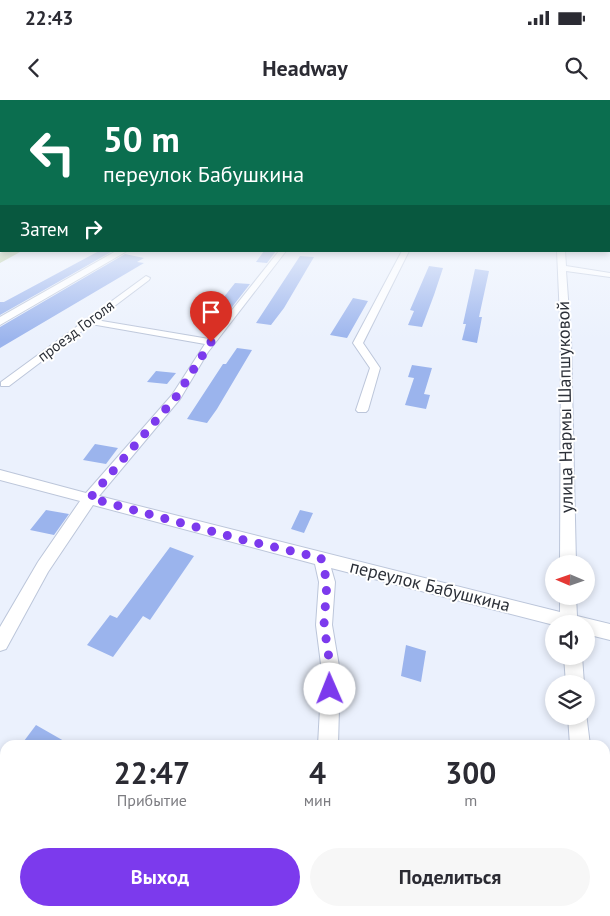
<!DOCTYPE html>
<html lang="ru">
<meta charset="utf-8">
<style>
body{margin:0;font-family:"PT Sans",sans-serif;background:#f7f7f7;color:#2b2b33;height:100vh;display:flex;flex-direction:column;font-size:19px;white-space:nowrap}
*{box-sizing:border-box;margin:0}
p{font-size:16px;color:#7c7c81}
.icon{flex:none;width:28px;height:28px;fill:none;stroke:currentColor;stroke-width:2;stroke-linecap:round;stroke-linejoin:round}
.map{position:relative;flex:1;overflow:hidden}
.details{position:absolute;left:0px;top:640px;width:610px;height:176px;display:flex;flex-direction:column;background:#fff;border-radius:15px 15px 0 0;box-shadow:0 2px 8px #0003}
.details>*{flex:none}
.hud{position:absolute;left:0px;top:0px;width:610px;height:152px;box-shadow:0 2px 8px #0003;background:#0b6e4f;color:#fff;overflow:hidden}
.needle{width:32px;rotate:272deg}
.buttons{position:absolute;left:545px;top:455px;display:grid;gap:10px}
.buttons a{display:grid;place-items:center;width:50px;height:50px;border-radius:50%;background:#fff;box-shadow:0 2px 8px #0003;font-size:25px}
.pin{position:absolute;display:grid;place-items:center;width:42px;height:42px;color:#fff;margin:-51px -21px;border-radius:50% 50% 50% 0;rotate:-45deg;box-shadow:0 0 5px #0007}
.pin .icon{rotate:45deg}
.me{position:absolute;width:55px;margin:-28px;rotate:359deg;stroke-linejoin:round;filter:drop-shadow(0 0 4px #0008)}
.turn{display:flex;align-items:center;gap:18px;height:105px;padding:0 20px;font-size:22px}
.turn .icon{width:65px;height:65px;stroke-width:2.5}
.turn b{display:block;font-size:35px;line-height:42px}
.then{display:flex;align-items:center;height:48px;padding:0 20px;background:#0003;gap:10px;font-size:19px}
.eta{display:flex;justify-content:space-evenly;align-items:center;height:85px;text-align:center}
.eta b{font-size:30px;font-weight:700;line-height:35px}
.primary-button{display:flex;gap:10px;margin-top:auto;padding:10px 20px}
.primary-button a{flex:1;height:58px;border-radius:30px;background:#7c3aed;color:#fff;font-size:20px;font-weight:700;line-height:58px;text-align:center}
.primary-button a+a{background:#f7f7f7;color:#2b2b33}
.status{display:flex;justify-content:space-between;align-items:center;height:35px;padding:0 25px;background:#fff;direction:ltr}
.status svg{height:14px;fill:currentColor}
header{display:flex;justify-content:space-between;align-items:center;height:65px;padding:0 20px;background:#fff;font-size:22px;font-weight:700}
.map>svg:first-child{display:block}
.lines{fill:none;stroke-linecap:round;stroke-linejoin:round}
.river{fill:#a6bf82;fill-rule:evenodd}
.building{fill:#9bb4ed}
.minor-casing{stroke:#bcc6da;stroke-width:2}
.tertiary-casing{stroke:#bcc6da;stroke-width:2}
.minor{fill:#fff;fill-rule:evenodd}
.tertiary{fill:#fff;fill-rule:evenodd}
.route{stroke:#7c3aed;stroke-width:9;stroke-dasharray:0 16.2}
.labels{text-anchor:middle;stroke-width:4;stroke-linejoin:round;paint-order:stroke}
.far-street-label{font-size:15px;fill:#2c3038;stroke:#fff}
.street-label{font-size:18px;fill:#2c3038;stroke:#fff}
</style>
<div class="status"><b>22:43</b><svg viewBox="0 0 49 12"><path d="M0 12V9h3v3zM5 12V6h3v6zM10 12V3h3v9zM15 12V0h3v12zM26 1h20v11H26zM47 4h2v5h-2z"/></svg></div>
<header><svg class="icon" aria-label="back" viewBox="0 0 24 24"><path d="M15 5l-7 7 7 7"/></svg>Headway<svg class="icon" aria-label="search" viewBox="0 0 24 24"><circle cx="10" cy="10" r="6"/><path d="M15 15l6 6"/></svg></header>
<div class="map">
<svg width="610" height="816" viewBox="0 0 610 816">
<rect width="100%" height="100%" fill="#ebf1fd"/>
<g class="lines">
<!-- river -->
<path class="river" d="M4,151h18l-22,12v-10z"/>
</g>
<!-- building -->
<path class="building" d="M99,151l12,1 -111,63v-13h4z
M264,151h12l-9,12 -11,-1z
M125,154l19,4 -7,4 7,1 -144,85v-21z
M300,156l14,1 -30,51 -13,17 -15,-2z
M429,166l14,2 -9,27 -12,32 -14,-2 6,-14 -4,-1z
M475,169l14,2 -10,46h3l-5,26 -15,-3 4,-16h-3z
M235,183l15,1 -35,45 -15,-2z
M353,198l15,3 -21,37 -17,-3z
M237,248l15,2 -35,59 -10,14 -20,-4 36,-55h3z
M412,265l20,3 -8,26 6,1 -4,14 -21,-4 9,-27 -6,-1z
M156,271l20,2 -9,11 -20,-2z
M95,344l23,4 -12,16 -23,-4z
M46,410l23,4 -15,21 -24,-5z
M300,410l13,3 -9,20 -13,-4z
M170,447l24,9 -44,64 -7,-4 -30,41 -26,-12 23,-30 7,3z
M406,545l20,6 -5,31 -20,-6z
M36,625l35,20h-50z"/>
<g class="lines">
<defs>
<path id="minor" d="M279,151h7l-78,101 -28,47 -81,97 461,116v-16h16l1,20 33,8v16l-24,-6v-10h-32v1l-223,-57 4,14 -3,43 8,47 -2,73h-20l4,-73 -6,-47 3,-43 -4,-18 -222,-59 -45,67 -42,77 -6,2v-24l38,-65 42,-61 -80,-21v-10l86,23 86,-98 33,-51 -114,-20 -82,62h-8v-4l145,-106 4,2 -1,2 -53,40 113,19z
M402,151h7l-46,92 17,25 -12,42 -2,2h-8l-2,-2 14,-42 -17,-25z
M557,151h8l1,15 44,7v4l-44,-6 5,69 5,224h-16l1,-224z
M564,556h18l2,28h-18z
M586,613l4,32h-20l-2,-29h18z
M267,811h24l-1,5h-24z
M579,811h24l1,5h-24z"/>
<path id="tertiary" d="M116,151h11l-127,74v-8z"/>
</defs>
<!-- minor casing -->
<use href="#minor" class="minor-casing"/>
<!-- tertiary casing -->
<use href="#tertiary" class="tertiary-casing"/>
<!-- minor -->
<use href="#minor" class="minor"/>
<!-- tertiary -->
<use href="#tertiary" class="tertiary"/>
</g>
<!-- sky -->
<linearGradient id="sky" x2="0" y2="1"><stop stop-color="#8db8bf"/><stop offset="0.53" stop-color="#f6f9fe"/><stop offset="1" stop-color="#f6f9fe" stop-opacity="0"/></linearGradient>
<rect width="610" height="240" fill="url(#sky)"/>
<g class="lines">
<!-- route -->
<path class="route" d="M211,242l-35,55 -86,101 150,41 81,19 6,24 -3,43 7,47 -1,17"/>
</g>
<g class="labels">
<!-- far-street labels -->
<g class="far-street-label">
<text transform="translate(76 231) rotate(-37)" y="5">проезд Гоголя</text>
</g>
<!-- street labels -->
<g class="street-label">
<text transform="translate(565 307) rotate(-91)" y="6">улица Нармы Шапшуковой</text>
<text transform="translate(430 486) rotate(14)" y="6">переулок Бабушкина</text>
</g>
</g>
</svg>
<div class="buttons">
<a><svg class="needle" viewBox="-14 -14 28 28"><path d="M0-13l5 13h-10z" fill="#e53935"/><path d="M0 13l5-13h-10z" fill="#7c7c81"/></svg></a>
<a><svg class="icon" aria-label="sound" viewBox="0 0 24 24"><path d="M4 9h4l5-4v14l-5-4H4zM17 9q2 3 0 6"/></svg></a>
<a><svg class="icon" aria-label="layers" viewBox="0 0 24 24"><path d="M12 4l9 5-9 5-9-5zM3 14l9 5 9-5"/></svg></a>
</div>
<div class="pin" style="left:211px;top:242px;background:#d93025"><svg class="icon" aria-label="arrive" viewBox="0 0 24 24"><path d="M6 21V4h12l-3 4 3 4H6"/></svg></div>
<svg class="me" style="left:330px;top:589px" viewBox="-20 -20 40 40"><circle r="19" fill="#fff"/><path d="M0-13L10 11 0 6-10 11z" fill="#7c3aed"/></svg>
<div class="hud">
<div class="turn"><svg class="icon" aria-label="left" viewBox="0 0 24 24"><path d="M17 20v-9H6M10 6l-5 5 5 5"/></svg><div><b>50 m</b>переулок Бабушкина</div></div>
<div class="then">Затем<svg class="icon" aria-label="right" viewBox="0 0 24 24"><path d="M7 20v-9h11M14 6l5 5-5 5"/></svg></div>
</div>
<section class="details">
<div class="eta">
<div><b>22:47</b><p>Прибытие</p></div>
<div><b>4</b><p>мин</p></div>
<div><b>300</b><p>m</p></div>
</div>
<div class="primary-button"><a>Выход</a><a>Поделиться</a></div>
</section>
</div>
